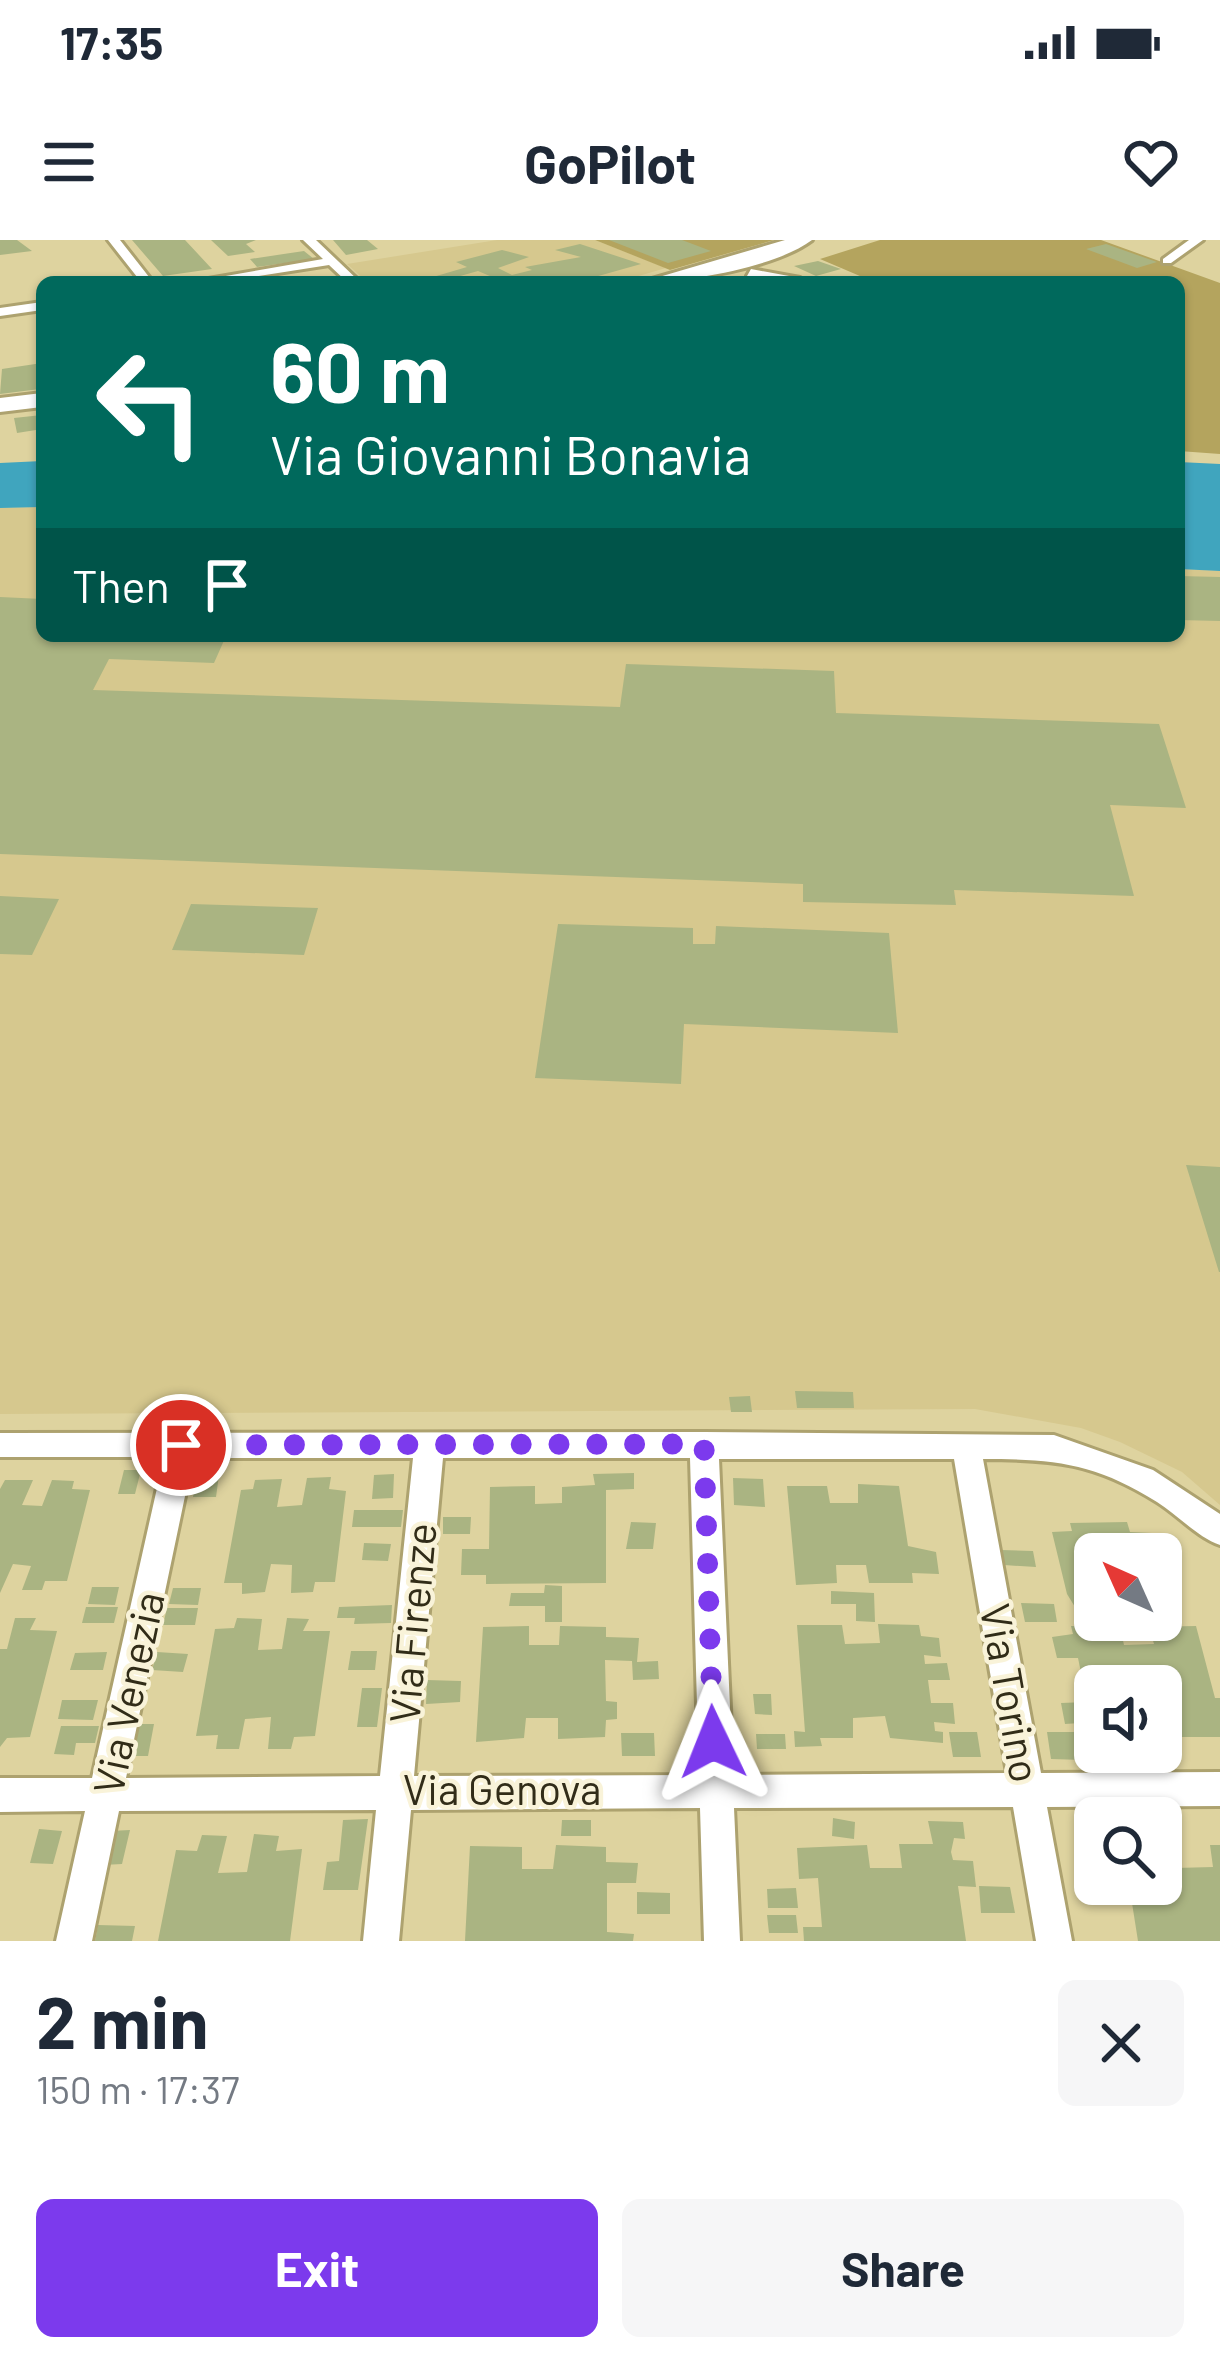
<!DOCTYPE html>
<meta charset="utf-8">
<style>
body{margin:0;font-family:Barlow,sans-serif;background:#f6f6f7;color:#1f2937;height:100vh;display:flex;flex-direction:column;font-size:45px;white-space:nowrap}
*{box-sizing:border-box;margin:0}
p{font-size:39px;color:#747a83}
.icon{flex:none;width:66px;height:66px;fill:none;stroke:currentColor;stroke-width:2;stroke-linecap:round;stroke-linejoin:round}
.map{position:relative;height:1701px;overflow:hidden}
.side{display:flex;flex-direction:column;background:#fff;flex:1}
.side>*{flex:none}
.guide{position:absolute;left:36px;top:36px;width:1149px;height:366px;border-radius:18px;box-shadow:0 3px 9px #0004;background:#00695c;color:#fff;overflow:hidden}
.needle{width:78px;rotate:315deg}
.tools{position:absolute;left:1074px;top:1293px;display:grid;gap:24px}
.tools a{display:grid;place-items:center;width:108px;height:108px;border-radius:18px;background:#fff;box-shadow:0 3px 9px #0004;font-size:60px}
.pin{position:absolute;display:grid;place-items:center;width:102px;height:102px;color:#fff;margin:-51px;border:6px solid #fff;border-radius:50%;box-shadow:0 3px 12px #0007}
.me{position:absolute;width:132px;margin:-66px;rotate:358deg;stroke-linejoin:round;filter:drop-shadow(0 0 9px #0008)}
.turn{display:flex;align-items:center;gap:42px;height:252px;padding:0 36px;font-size:54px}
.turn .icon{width:156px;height:156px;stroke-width:2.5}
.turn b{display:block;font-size:84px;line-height:102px}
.then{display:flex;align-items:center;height:114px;padding:0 36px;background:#0003;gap:24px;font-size:45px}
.round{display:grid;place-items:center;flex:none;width:126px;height:126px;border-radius:18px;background:#f6f6f7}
.headline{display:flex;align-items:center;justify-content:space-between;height:204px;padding:0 36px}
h1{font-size:72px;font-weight:700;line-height:90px}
.action{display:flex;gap:24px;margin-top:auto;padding:24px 36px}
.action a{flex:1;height:138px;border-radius:18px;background:#7c3aed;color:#fff;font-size:48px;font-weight:700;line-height:138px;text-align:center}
.action a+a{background:#f6f6f7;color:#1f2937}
.status{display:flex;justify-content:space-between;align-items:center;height:84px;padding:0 60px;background:#fff;direction:ltr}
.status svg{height:33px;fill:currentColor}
header{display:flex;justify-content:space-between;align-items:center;height:156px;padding:0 36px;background:#fff;font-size:54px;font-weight:700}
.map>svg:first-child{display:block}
.built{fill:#d6c88e}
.green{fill:#b4a45e}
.water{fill:#40a5be}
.building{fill:#aab482}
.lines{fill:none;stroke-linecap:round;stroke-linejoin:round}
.street-casing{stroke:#ada26f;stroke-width:6}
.primary-casing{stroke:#ada26f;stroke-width:6}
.street{fill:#fff;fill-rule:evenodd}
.primary{fill:#fff;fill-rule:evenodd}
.route{stroke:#7c3aed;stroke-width:21;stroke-dasharray:0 37.8}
.labels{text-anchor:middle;stroke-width:9;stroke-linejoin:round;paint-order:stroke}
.near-street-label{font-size:42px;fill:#312c18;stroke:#f9f3d9}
</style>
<div class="status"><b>17:35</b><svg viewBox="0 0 49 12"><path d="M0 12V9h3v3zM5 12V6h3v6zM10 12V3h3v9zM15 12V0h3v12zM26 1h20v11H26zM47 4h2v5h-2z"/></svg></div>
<header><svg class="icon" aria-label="menu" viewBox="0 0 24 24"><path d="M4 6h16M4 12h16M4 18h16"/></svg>GoPilot<svg class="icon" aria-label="heart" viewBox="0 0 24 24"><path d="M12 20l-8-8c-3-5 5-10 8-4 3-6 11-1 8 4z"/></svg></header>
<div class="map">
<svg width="1220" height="1701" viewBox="0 0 1220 1701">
<rect width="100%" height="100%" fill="#ded39f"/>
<!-- built -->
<path class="built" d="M497,0h98l71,28 -48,14h-251l-20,-18z
M42,267v129h1137v-67l41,2v934l-38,-33 -62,-30 -39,-14 -106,-19 -975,5v-906z"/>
<!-- green -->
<path class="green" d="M595,0h179l-104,30z
M880,0h221l119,43v171l-41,-3v-169h-305l-54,-23z"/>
<!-- water -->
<path class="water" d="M42,221v46l-42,1v-45z
M1179,222l41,2v107l-41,-2z"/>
<!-- building -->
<path class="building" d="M0,0h17l15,11 -32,4z
M132,0h53l27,29 -49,7z
M211,0h45l-10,4 9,8 -27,4z
M333,0h34l11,9 -32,6z
M609,0h73l29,11 -43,12z
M580,4l61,20 -64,18h-85l5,-3 -19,-8 -25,7 8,4h-45l51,-15 -11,-5 46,-12 27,7 -31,11 14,7 20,-5 -7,-3 56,-10 -26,-7z
M1106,4l51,18 -20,6 -51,-19z
M304,11l10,8 -57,8 -7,-8z
M818,21l23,8 -25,7 -22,-10z
M42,123l-2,26 -40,5 2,-25z
M42,175v14l-25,4 -3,-15z
M1179,336l41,1v44l-41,-1z
M0,357l42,2v37h184l-12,27 -105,-4 -16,31 527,17 6,-43 208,7 2,42 323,11 27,84 -76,-3 24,91 -180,-6 2,15 -153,-3v-18l-803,-30z
M0,656l59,3 -27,56 -32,-1z
M191,664l127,4 -14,47 -132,-5z
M558,684l135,4v16h22l1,-18 173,7 9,100 -214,-9 -3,60 -146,-6z
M1186,925l34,2v105h-1z
M795,1151l58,1 1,16h-57z
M750,1156l2,16h-21l-2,-15z
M124,1230h17l-6,24h-17z
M634,1233v16l-28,1v93l-120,1v-9h-25l1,-26h27l1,-62 45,-1v18l27,-1v-16l33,-2 -2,-11z
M394,1234l-1,24 -21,1 2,-24z
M197,1235h22l-3,22h-23z
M331,1237l-2,12 17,2 -11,91h-20l-2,10 -22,1 1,-28 -21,-1 -6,28 -23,2v-11h-18l17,-93 12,-1 2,-9 27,-1 -5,28 25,-2 5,-27z
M733,1238l30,1 2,28 -31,-2z
M5,1240h28l-11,25 20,1 10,-26 22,1 -2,8 18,1 -23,91h-22l-3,9h-20l9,-24 -18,-2 -13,29v-104z
M858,1244l41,2 9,60 28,6 3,22 -27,-1 1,10h-44l-3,-18h-30l1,18 -41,2 -9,-99h40l3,17h28z
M354,1270h49l-2,17h-49z
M443,1277h28l-1,17h-27z
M631,1282l25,1 -3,26h-27z
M1127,1282l3,10 22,1 5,21h-62v63h-4l-4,-11 -12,1 -8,-13 -15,-62 20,-1 -2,-8z
M364,1303l27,1 -3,17 -26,-1z
M1001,1310l32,1 3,16 -32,-2z
M545,1345l17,1v36h-17v-16h-36l2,-13h33z
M92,1347h27l-4,18 -27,-1z
M173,1348h28l-3,17 -29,-1z
M831,1351l43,2 1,29 -19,-1v-17h-25z
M1021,1363l33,1 3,18h-32z
M392,1365l-1,18 -37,1 1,-6h-18l2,-11z
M86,1367h32l-4,16h-32z
M167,1368h31l-3,17h-32z
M15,1378h21l-6,12 27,1 -27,106 -23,1 -7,9v-98h7z
M237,1378l25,1 -4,31 24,-1 5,-31 22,1 -6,12h27l-15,105 -21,1 -3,12h-23l3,-32 -26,2 -6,30h-23l2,-14 -22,1 19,-107 19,-1z
M878,1384l41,1 2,11 18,2 2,19 -17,-2 1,9 22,-1 3,17h-22l3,23h22l2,21 -21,-2 1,9 8,1v11l-53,-5 -5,-22 -32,2v20h-33l2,8 -27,1 -1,-16 11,1 -8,-107h45l3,19 35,-1z
M529,1386v19h30l1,-19 46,1v10l33,1 -2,24 21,-1 1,18 -26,1 -1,-19 -27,-1 1,41 11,1v17l-11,1 -1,17 -47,2v-21h-32l-2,20 -48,4 7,-115z
M1071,1386l49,1 4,18 30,-1 -5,-17 47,-1 19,72h5v39h-45l-5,-21h-9v-30h-66v36l-30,2 -4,-21 26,-1 -9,-44h-21l-5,-21 21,-3z
M351,1411h26l-2,19h-27z
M107,1412l-4,18h-33l5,-17z
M157,1412l31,2 -5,18 -31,-2z
M427,1440l34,1 -1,21 -34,2z
M362,1448h20l-5,39h-20z
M753,1454h18l1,21 -17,-1z
M62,1460h36l-5,20 -35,-1z
M136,1484h18l-6,32h-19z
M61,1486h38l-4,17h-19l-2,12 -20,-1z
M949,1492h28l4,25h-28z
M1047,1492h31l5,28 -32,-1z
M621,1493h33l1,23h-33z
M756,1494h29l1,15h-29z
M833,1578l22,4 -1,17 -22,-3z
M368,1579l-10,71h-35l4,-28 12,-1 4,-41z
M562,1580h29v16h-30z
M928,1581l35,1 2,17 -11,-1 -3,14 2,8 20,1 3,26 -18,-1 8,55h-162l-1,-14h19l-4,-49 -19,1 -2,-31 70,-3 3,23h32l-3,-24h34z
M39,1589l23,2 -9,33 -23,-1z
M130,1590l-8,34 -19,1 7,-34z
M254,1594l25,2 -3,15 26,-2 -12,92h-132l18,-91 21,1 5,-16 25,1 -9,37 29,-1z
M556,1605l50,2v15l32,1 -2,20h-29v49l27,2 -1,7h-168l5,-95 52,1v22h31z
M1161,1605h9l6,23 37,-1 -3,-22h10v96h-82l-9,-57h32z
M979,1646l31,1 5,26h-34z
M796,1648l2,20h-30l-1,-19z
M637,1652l33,1v21h-33z
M767,1675h29l2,18h-29z
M98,1685l37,1 -3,15h-37z"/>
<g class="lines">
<defs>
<path id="street" d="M108,0h12l33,42h-12z
M303,0h13l44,42h-13l-18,-17 -109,17h-29l132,-23z
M1189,0h14l-32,23h-8v-4z
M751,29l49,9 6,4 -59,-6z
M42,62v8l-42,6v-8z
M704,1192l350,3 99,35 67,44v31c-23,-8 -42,-30 -63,-43 -62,-39 -103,-43 -174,-43l58,314 179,-1v34l-173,1 25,134h-36l-23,-134 -279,1 6,133h-36l-4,-133 -289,2 -12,131h-36l13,-131 -257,1 -27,130h-36l29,-130 -85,1v-34h92l72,-321h-164v-24zM193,1218h220l-33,318 -254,2zM443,1218h247l9,317 -285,1zM719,1219h235l53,314 -274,2z"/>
<path id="primary" d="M785,0h27c-36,27 -122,42 -170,42z
M42,153v14l-42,5v-14z"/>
</defs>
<!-- street casing -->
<use href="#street" class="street-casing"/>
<!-- primary casing -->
<use href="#primary" class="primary-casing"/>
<!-- street -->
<use href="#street" class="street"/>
<!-- primary -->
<use href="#primary" class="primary"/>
</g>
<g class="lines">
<!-- route -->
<path class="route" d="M181,1205l523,-1 9,298"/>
</g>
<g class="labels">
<!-- near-street labels -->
<g class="near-street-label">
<text transform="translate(413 1383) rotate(-85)" y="15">Via Firenze</text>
<text transform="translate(129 1453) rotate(-78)" y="15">Via Venezia</text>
<text transform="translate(1010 1453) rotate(80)" y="15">Via Torino</text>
<text x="502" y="1565">Via Genova</text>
</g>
</g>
</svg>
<div class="tools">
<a><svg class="needle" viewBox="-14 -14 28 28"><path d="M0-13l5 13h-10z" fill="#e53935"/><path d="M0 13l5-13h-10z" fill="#747a83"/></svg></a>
<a><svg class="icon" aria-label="sound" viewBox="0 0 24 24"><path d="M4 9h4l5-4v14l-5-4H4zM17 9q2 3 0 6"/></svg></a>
<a><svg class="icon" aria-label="search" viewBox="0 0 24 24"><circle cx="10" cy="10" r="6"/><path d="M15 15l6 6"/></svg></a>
</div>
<div class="pin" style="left:181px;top:1205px;background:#d93025"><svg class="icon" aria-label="arrive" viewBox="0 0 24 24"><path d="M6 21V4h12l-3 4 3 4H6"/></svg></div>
<svg class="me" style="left:713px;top:1502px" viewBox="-20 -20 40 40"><path d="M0-17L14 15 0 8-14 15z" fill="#7c3aed" stroke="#fff" stroke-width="4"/></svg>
<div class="guide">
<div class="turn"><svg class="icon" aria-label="left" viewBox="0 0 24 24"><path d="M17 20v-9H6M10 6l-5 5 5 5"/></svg><div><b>60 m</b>Via Giovanni Bonavia</div></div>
<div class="then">Then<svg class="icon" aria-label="arrive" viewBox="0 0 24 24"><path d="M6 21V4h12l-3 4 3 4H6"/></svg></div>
</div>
</div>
<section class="side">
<div class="headline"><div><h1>2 min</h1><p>150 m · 17:37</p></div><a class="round"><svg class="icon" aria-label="close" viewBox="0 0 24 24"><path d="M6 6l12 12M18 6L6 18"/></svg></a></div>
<div class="action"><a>Exit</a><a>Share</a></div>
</section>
